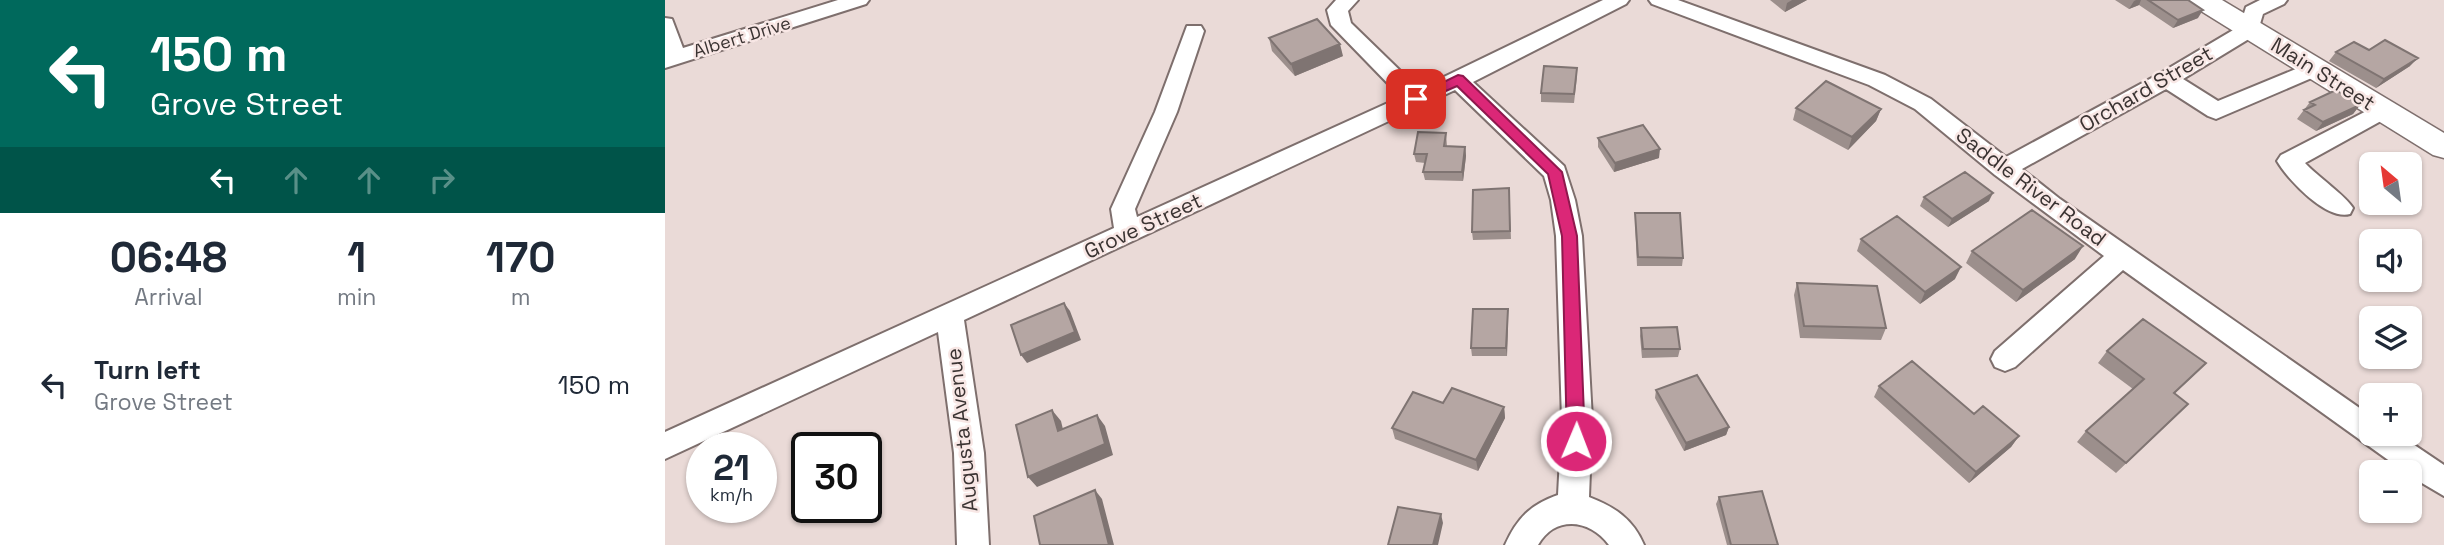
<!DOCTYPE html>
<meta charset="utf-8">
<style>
body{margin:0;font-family:"Space Grotesk",sans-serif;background:#f2f2f3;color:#1f2937;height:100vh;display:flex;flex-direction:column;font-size:26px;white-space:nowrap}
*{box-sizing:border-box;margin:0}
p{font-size:23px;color:#747a83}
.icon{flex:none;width:38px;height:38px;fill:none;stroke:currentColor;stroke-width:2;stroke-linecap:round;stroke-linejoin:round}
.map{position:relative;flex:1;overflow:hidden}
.details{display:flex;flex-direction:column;background:#fff;width:665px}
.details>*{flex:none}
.guide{background:#00695c;color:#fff;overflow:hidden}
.needle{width:46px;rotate:331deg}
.fabs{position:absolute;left:1694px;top:152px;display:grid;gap:14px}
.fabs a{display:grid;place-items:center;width:63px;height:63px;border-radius:10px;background:#fff;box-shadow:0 2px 5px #0004;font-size:35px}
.speed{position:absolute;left:21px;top:432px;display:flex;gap:14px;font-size:35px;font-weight:700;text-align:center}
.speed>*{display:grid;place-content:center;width:91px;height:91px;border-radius:50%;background:#fff;box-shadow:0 2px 5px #0004;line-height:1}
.speed small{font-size:18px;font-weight:400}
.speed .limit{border:4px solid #111;border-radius:10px;background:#fff;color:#111}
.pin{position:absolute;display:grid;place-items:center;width:60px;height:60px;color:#fff;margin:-30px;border-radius:14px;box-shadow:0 4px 10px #0006}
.me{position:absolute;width:77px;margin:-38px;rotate:1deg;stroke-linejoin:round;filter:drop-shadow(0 0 5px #0008)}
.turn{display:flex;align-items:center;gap:24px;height:147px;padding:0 35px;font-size:32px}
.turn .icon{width:91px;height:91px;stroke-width:2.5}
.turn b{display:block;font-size:49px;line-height:60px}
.lanes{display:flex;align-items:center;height:66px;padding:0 35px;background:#0003;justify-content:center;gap:35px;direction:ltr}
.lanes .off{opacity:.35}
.eta{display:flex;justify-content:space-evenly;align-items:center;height:119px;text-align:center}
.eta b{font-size:42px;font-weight:800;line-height:49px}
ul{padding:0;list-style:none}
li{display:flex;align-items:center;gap:21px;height:105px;padding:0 35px}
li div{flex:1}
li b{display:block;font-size:26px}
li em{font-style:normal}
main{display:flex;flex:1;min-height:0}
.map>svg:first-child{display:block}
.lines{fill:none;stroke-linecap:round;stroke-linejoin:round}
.minor-casing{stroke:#7e6f6d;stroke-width:4}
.major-casing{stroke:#7e6f6d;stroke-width:3}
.minor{fill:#fff;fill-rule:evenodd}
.major{fill:#fff;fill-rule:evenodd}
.wall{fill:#9c8f8c}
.shaded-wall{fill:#7f7472}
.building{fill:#b5a6a3;stroke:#7f7472;stroke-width:2}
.route{fill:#db2777;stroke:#8e194d;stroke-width:2}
.labels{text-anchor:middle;stroke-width:5;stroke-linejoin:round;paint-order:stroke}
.far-street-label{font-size:18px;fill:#3a3332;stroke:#f8e7e5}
.street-label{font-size:21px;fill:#3a3332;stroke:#f8e7e5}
</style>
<main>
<section class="details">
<div class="guide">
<div class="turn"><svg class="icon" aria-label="left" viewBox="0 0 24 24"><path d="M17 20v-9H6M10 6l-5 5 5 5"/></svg><div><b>150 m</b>Grove Street</div></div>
<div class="lanes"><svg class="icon" aria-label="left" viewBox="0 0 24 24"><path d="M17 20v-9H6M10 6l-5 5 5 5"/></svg><svg class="icon off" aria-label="ahead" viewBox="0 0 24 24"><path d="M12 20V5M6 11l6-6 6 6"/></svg><svg class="icon off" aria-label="ahead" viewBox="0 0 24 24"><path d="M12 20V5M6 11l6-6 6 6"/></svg><svg class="icon off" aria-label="right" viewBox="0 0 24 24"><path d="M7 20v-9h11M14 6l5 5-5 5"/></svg></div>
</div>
<div class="eta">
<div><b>06:48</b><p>Arrival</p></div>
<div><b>1</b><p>min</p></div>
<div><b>170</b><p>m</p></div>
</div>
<ul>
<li><svg class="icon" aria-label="left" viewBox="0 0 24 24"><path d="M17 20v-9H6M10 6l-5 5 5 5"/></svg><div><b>Turn left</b><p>Grove Street</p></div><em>150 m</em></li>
</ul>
</section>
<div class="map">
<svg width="1779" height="545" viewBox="0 0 1779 545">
<rect width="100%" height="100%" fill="#eadad7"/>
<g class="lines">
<defs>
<path id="minor" d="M173,0h31l-3,4 -201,64v-50l7,1 11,29z
M671,0h22l-10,11 3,12 68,66 184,-89h26l-3,4 -153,78 91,84 11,34 7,36 10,183 -3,78c26,10 44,22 55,48h-35c-19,-26 -54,-30 -71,0h-33c12,-27 25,-40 53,-50l4,-76 -6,-183 -5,-36 -7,-24 -89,-86 -491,230 20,133 5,92h-32l-3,-92 -16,-121 -273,127v-27l449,-204 -3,-19 44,-97 32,-86h14l3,5 -27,81 -42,97 2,8 264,-120 -70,-72 -4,-15z
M984,0h29l207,75 46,24 75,58 153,-83 81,-48 6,-19 14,-7h27l-3,4 -21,10 -6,20 -74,45 35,22 95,-39 8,2 3,5 -3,5 -105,45 -8,-3 -42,-27 -144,80 38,30 311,217v18h27l46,31v31l-34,-20v-4h-5l-282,-202 -108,97 -10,4 -10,-4 -4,-8 4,-8 109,-95 -109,-81 -80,-66 -46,-24 -217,-81z
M1717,103l8,3 3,5 -3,5 -85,47c12,13 41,33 48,45l-3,6c-23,7 -62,-34 -73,-53l4,-6z"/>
<path id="major" d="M1524,0h33l222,133v25l-11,-3 -240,-149z"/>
</defs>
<!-- minor casing -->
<use href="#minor" class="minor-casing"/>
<!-- major casing -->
<use href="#major" class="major-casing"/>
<!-- minor -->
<use href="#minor" class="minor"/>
<!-- major -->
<use href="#major" class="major"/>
</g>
<!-- wall -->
<path class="wall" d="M1105,0h37l-22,12z
M1450,0h73l10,18 -25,10 -34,-23 -10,4z
M604,38l74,18 -48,20 -23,-25z
M1704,50l41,16 -34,22 -47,-27 7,-9z
M912,77l-3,26 -33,-1v-9z
M1645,102l50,3 -7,9 -37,17 -19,-12z
M1131,108l85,1 -5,12 -28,29 -55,-30z
M781,133l1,13 18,1 1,9 -3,25 -38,-1 -2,-8 2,-9 -9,-1 -2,-8z
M933,138l61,20 -45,14 -16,-25z
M844,188l2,51 -38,1 -1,-8z
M1259,197l65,4 -41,26 -28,-21z
M970,213l48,45 -1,8h-45l-2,-44z
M1196,239l94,40 -35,25 -63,-53z
M1307,251l103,8 -59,43 -50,-39z
M1132,283l89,45 -5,12 -81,-2 -6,-43z
M843,317l-1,39h-35l-1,-8z
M976,328l39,21 -2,8 -36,1 -2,-22z
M1442,351l88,23 -21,20 3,21 -61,58 -39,-31 9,-11 47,-42 -35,-26z
M1214,386l95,28 45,22 -8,11 -42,36 -95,-86z
M991,390l73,37 -3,8 -42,16 -29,-53z
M839,407l1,11 -27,53 -83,-32 -3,-11z
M1054,497l59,48h-51l-11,-41z"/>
<!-- shaded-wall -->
<path class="shaded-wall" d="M1127,0h15l-22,12 2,-9z
M1471,0h5l-2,5 -10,4 5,-8z
M1538,10l-5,8 -25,10 5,-8z
M675,44l3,12 -48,20 -4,-12z
M1753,58l-8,8 -34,22 8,-9z
M1695,105l-7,9 -37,17 7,-9z
M1216,109l-5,12 -28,29 4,-13z
M800,147l1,9 -3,25 -1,-9z
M995,149l-1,9 -45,14 1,-9z
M1328,193l-4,8 -41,26 4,-8z
M1418,246l-8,13 -59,43 7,-12z
M1296,267l-6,12 -35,25 5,-12z
M399,303l6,8 11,29 -54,23 -6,-8z
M843,309v8l-1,39 -1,-8z
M839,407l1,11 -27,53 -2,-11z
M387,410l9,11 5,21 -8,-11z
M432,415l8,11 8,29 -76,32 -9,-10z
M1064,427l-3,8 -42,16 2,-8z
M1354,436l-8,11 -42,36 7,-11z
M430,490l7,9 12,46h-5z
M776,514l2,9 -5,22h-5z"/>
<!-- building -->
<path class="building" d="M1483,0h40l15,10 -25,10z
M652,19l23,25 -49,20 -22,-26z
M1720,40l33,18 -34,21 -48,-27 18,-10 15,8z
M879,66l33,2 -3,26 -33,-1z
M1161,81l55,28 -29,28 -56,-29z
M1671,90l24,15 -37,17 -19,-12 11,-5 -5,-3z
M978,125l17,24 -45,14 -17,-25z
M753,132l28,1 -2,13 21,1 -3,25h-39l4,-18h-13z
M1300,172l28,21 -41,26 -28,-22z
M844,188l1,43 -38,1 1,-42z
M1367,210l51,36 -60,44 -51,-39z
M970,213h45l3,45 -45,-1z
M1232,216l64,51 -36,25 -64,-53z
M1132,283l80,3 9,42 -82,-2z
M399,303l11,29 -54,23 -10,-30z
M808,309h35l-2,39h-35z
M1478,319l63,44 -32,30 14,11 -62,59 -40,-32 58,-52 -37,-28z
M1012,327l3,22h-37l-2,-21z
M1247,361l62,53 9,-8 36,30 -43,36 -97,-86z
M1032,375l32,52 -43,16 -30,-53z
M787,388l52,19 -28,53 -84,-32 21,-36 30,11z
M387,410l6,21 39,-16 8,29 -77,33 -12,-52z
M430,490l14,55h-69l-6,-29z
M1097,491l16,54h-47l-12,-48z
M733,507l43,7 -8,31h-45z"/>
<!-- route -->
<path class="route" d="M793,75l5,1 99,96 15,64 8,205 -3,6 -6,2 -7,-2 -2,-6 -5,-205 -14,-62 -91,-88 -36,16 -5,2 -7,-5z"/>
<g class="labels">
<!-- far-street labels -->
<g class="far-street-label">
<text transform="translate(77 37) rotate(-17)" y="6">Albert Drive</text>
</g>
<!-- street labels -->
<g class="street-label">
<text transform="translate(1658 74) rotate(32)" y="7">Main Street</text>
<text transform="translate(1481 89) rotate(-30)" y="7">Orchard Street</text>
<text transform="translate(1366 187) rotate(37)" y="7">Saddle River Road</text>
<text transform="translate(478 226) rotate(-25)" y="7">Grove Street</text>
<text transform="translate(297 430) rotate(-96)" y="7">Augusta Avenue</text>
</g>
</g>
</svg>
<div class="fabs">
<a><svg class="needle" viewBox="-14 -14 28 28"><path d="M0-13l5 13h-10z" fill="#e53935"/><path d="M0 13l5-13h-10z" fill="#747a83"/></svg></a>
<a><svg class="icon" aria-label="sound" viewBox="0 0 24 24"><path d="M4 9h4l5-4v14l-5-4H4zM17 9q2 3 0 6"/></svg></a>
<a><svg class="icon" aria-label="layers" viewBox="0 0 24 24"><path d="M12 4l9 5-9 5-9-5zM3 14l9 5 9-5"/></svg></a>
<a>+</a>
<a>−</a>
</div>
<div class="speed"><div>21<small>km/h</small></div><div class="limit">30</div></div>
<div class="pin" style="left:751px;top:99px;background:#d93025"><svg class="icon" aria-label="arrive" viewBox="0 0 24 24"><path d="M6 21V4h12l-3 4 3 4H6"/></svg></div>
<svg class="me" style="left:911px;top:441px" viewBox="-20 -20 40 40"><circle r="17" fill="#db2777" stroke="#fff" stroke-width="3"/><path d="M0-11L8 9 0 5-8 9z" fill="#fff"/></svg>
</div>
</main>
